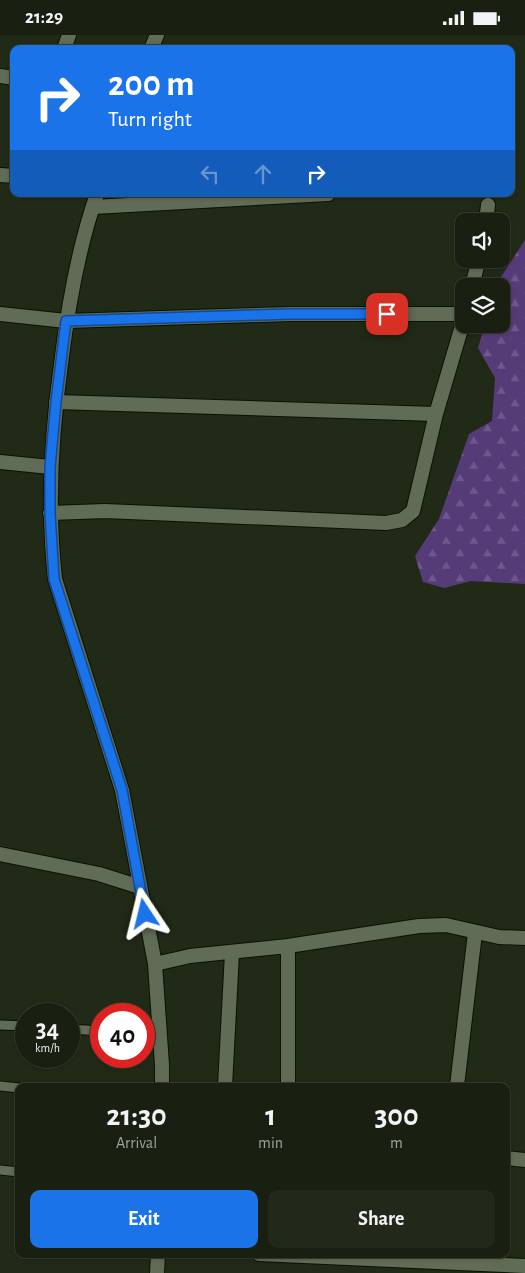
<!DOCTYPE html>
<style>
body{margin:0;font-family:"Alegreya Sans",sans-serif;background:#22281a;color:#f1f3f6;height:100vh;display:flex;flex-direction:column;font-size:19px;white-space:nowrap}
*{box-sizing:border-box;margin:0}
p{font-size:16px;color:#9fa39f}
.icon{flex:none;width:28px;height:28px;fill:none;stroke:currentColor;stroke-width:2;stroke-linecap:round;stroke-linejoin:round}
.map{position:relative;flex:1;overflow:hidden}
.details{position:absolute;left:15px;top:1048px;width:495px;height:175px;display:flex;flex-direction:column;background:#192011;border-radius:10px;box-shadow:0 1px 4px #0004,0 0 0 1px #373e31}
.details>*{flex:none}
.hud{position:absolute;left:10px;top:10px;width:505px;height:152px;border-radius:10px;box-shadow:0 1px 4px #0004,0 0 0 1px #373e31;background:#1a73e8;color:#fff;overflow:hidden}
.controls{position:absolute;left:455px;top:178px;display:grid;gap:10px}
.controls a{display:grid;place-items:center;width:55px;height:55px;border-radius:10px;background:#192011;box-shadow:0 1px 4px #0004,0 0 0 1px #373e31;font-size:25px}
.speed{position:absolute;left:15px;top:968px;display:flex;gap:10px;font-size:25px;font-weight:700;text-align:center}
.speed>*{display:grid;place-content:center;width:65px;height:65px;border-radius:50%;background:#192011;box-shadow:0 1px 4px #0004,0 0 0 1px #373e31;line-height:1}
.speed small{font-size:12px;font-weight:400}
.speed .limit{border:8px solid #d22;background:#fff;color:#111}
.pin{position:absolute;display:grid;place-items:center;width:42px;height:42px;color:#fff;margin:-21px;border-radius:10px;box-shadow:0 2px 8px #0006}
.me{position:absolute;width:55px;margin:-28px;rotate:350deg;stroke-linejoin:round;filter:drop-shadow(0 0 4px #0008)}
.turn{display:flex;align-items:center;gap:18px;height:105px;padding:0 15px;font-size:22px}
.turn .icon{width:65px;height:65px;stroke-width:2.5}
.turn b{display:block;font-size:35px;line-height:42px}
.lanes{display:flex;align-items:center;height:48px;padding:0 15px;background:#0003;justify-content:center;gap:25px;direction:ltr}
.lanes .off{opacity:.35}
.eta{display:flex;justify-content:space-evenly;align-items:center;height:85px;text-align:center}
.eta b{font-size:30px;font-weight:700;line-height:35px}
.action{display:flex;gap:10px;margin-top:auto;padding:10px 15px}
.action a{flex:1;height:58px;border-radius:10px;background:#1a73e8;color:#fff;font-size:20px;font-weight:700;line-height:58px;text-align:center}
.action a+a{background:#22281a;color:#f1f3f6}
.status{display:flex;justify-content:space-between;align-items:center;height:35px;padding:0 25px;background:#192011;direction:ltr}
.status svg{height:14px;fill:currentColor}
.map>svg:first-child{display:block}
.forest{fill:url(#forest-firs)}
.lines{fill:none;stroke-linecap:round;stroke-linejoin:round}
.service-casing{stroke:#0a1203;stroke-width:11}
.minor-casing{stroke:#0a1203;stroke-width:16}
.tertiary-casing{stroke:#0a1203;stroke-width:16}
.service{stroke:#616c56;stroke-width:9}
.minor{stroke:#616c56;stroke-width:14}
.tertiary{stroke:#616c56;stroke-width:14}
.route-casing{stroke:#114b97;stroke-width:12}
.route{stroke:#1a73e8;stroke-width:9}
</style>
<div class="status"><b>21:29</b><svg viewBox="0 0 49 12"><path d="M0 12V9h3v3zM5 12V6h3v6zM10 12V3h3v9zM15 12V0h3v12zM26 1h20v11H26zM47 4h2v5h-2z"/></svg></div>
<div class="map">
<svg width="525" height="1238" viewBox="0 0 525 1238">
<defs>
<pattern id="forest-firs" width="22" height="20" patternUnits="userSpaceOnUse" patternTransform="scale(1.25)"><rect width="22" height="20" fill="#553c79"/><path d="M5 1l3.5 6h-7zM16 11l3.5 6h-7z" fill="#6d588b"/></pattern>
</defs>
<rect width="100%" height="100%" fill="#212a17"/>
<!-- forest -->
<path class="forest" d="M525,205v344l-54,-3 -27,7 -21,-6 -8,-26 24,-37 30,-85 23,-13 3,-43 -17,-30 7,-24h16v-38h-4l2,-6z"/>
<g class="lines">
<defs>
<path id="service" d="M0,990l26,1
M69,994l32,2
M144,998l16,1
M0,1051l19,2
M0,1135l19,2"/>
<path id="minor" d="M64,14l5,-14
M0,41l14,2
M0,140l14,1
M93,172l235,-13
M486,186l2,-16
M472,251l7,-27
M0,279l66,7 224,-7h174
M56,367l380,12
M0,427l50,5
M50,478l55,-2 281,12 16,-3 11,-9 23,-97 28,-95
M0,819l99,20 41,13
M288,911v140
M155,929l35,-8 98,-10 131,-20 27,-1 53,12 26,1
M225,1051l7,-133
M457,1051l18,-153
M506,1123l19,2
M259,1219l266,12"/>
<path id="tertiary" d="M151,14l6,-14
M97,159c-19,54 -29,112 -36,170 -10,72 -14,142 -6,215l67,211 33,174 7,101v21
M157,1238l1,-19"/>
</defs>
<!-- service casing -->
<use href="#service" class="service-casing"/>
<!-- minor casing -->
<use href="#minor" class="minor-casing"/>
<!-- tertiary casing -->
<use href="#tertiary" class="tertiary-casing"/>
<!-- service -->
<use href="#service" class="service"/>
<!-- minor -->
<use href="#minor" class="minor"/>
<!-- tertiary -->
<use href="#tertiary" class="tertiary"/>
</g>
<g class="lines">
<defs>
<path id="route" d="M145,879l-23,-124 -68,-211 -4,-66v-46l6,-65 10,-81 224,-7h97"/>
</defs>
<!-- route casing -->
<use href="#route" class="route-casing"/>
<!-- route -->
<use href="#route" class="route"/>
</g>
</svg>
<div class="controls">
<a><svg class="icon" aria-label="sound" viewBox="0 0 24 24"><path d="M4 9h4l5-4v14l-5-4H4zM17 9q2 3 0 6"/></svg></a>
<a><svg class="icon" aria-label="layers" viewBox="0 0 24 24"><path d="M12 4l9 5-9 5-9-5zM3 14l9 5 9-5"/></svg></a>
</div>
<div class="speed"><div>34<small>km/h</small></div><div class="limit">40</div></div>
<div class="pin" style="left:387px;top:279px;background:#d93025"><svg class="icon" aria-label="arrive" viewBox="0 0 24 24"><path d="M6 21V4h12l-3 4 3 4H6"/></svg></div>
<svg class="me" style="left:145px;top:879px" viewBox="-20 -20 40 40"><path d="M0-17L14 15 0 8-14 15z" fill="#1a73e8" stroke="#fff" stroke-width="4"/></svg>
<div class="hud">
<div class="turn"><svg class="icon" aria-label="right" viewBox="0 0 24 24"><path d="M7 20v-9h11M14 6l5 5-5 5"/></svg><div><b>200 m</b>Turn right</div></div>
<div class="lanes"><svg class="icon off" aria-label="left" viewBox="0 0 24 24"><path d="M17 20v-9H6M10 6l-5 5 5 5"/></svg><svg class="icon off" aria-label="ahead" viewBox="0 0 24 24"><path d="M12 20V5M6 11l6-6 6 6"/></svg><svg class="icon" aria-label="right" viewBox="0 0 24 24"><path d="M7 20v-9h11M14 6l5 5-5 5"/></svg></div>
</div>
<section class="details">
<div class="eta">
<div><b>21:30</b><p>Arrival</p></div>
<div><b>1</b><p>min</p></div>
<div><b>300</b><p>m</p></div>
</div>
<div class="action"><a>Exit</a><a>Share</a></div>
</section>
</div>
